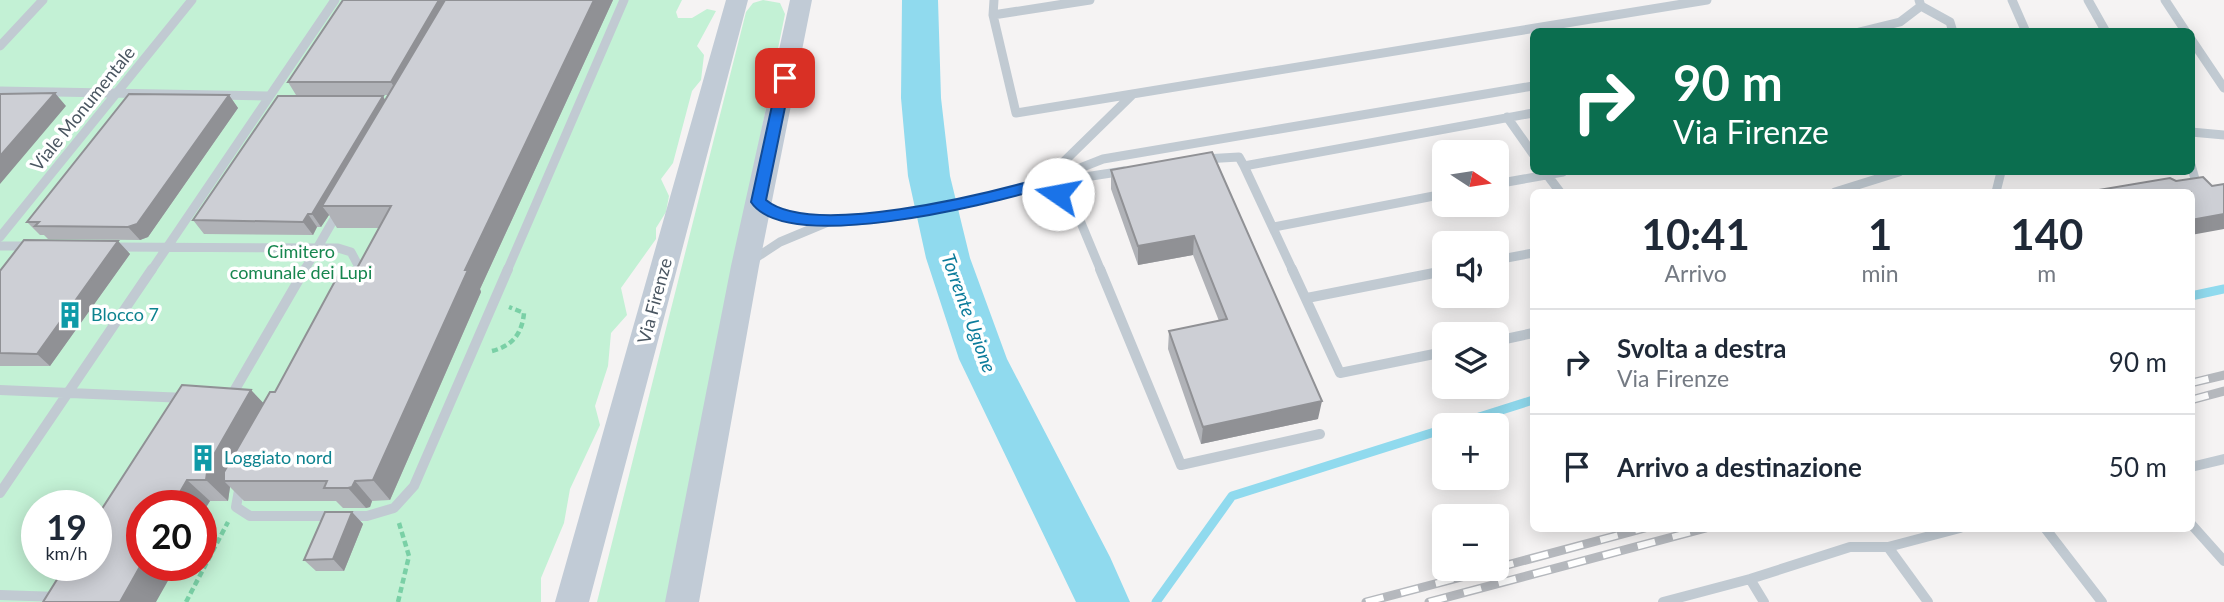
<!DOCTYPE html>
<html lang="it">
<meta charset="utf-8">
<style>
body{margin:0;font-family:Lato,sans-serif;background:#f2f2f3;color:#1f2937;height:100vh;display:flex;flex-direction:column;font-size:26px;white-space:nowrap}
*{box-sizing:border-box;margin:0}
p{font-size:23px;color:#747a83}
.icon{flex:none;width:38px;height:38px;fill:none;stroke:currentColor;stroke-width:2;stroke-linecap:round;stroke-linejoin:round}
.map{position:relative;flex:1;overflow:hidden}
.side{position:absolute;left:1530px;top:189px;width:665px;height:343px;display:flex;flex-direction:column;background:#fff;border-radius:10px;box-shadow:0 4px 18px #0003}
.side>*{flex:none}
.banner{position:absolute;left:1530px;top:28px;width:665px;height:147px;border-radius:10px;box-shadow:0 4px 18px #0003;background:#0b6e4f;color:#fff;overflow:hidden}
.needle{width:46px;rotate:102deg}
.fabs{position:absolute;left:1432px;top:140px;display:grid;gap:14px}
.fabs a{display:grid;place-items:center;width:77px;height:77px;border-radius:10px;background:#fff;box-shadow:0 4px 18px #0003;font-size:35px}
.speed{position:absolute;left:21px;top:490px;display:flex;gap:14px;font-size:35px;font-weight:700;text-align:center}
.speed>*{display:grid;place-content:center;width:91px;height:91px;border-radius:50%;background:#fff;box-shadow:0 4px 18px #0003;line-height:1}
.speed small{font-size:18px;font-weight:400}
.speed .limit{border:10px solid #d22;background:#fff;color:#111}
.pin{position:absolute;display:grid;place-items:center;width:60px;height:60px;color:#fff;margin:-30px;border-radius:14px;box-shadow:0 4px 10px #0006}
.me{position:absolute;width:77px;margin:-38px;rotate:282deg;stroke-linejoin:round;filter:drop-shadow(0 0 5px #0008)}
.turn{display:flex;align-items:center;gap:24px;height:147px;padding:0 28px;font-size:32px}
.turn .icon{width:91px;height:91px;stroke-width:2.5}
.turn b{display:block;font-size:49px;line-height:60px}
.eta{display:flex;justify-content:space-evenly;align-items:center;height:119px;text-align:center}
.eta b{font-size:42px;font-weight:700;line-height:49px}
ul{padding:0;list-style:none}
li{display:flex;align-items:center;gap:21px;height:105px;padding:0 28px;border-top:2px solid #e0e1e3}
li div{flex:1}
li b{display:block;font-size:26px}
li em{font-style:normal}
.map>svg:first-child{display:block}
.green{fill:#c3f1d5;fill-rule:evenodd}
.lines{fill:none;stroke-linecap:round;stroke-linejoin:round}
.stream{stroke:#90daee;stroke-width:9}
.river{fill:#90daee;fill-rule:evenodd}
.path{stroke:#7ad0a6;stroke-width:4.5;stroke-dasharray:6 3.5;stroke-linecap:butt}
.lane-far1{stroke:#c1cad2;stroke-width:9}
.lane{stroke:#c1cad2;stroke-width:10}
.secondary{fill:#c1cbd6;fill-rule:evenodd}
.rail-casing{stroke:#b5b8bd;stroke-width:9}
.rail{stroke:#fff;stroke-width:6;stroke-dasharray:18;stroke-linecap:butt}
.wall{fill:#b0b2b7}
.shaded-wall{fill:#909195}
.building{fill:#cdcfd5;stroke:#909195;stroke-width:2}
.route{fill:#1a73e8;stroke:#114b97;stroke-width:2}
.labels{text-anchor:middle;stroke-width:7;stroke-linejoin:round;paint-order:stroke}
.street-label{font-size:18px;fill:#4a5661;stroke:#fff}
.park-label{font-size:18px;fill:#17864f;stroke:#fff}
.culture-label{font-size:18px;fill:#0d838f;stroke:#fff;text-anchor:start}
.water-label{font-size:19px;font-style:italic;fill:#0c7c9b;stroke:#fff}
</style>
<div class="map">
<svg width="2224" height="602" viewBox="0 0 2224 602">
<rect width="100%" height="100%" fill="#f5f3f3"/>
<!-- green -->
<path class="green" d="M0,0h682l-6,12 2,6h14l15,-9 9,2 -19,35 7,9 -3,25 -9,11 -19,72 -12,16 8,17 -3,16 -10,16v11l-35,49 6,27 -16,18 -3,33 -13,40 5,19 -30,64 -6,34 -23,55v24h-541zM37,506h59v59h-59zM142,506h59v59h-59z
M763,0l17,3 5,11 -119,588h-69l149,-590 7,-9z"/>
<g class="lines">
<!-- stream -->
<path class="stream" d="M2191,296l33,-7
M1454,425l79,-25
M1156,602l76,-106 212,-67"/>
<!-- river -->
<path class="river" d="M902,0h36l3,98 9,78 20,82 37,101 103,198 20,45h-54l-117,-243 -33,-101 -18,-82 -7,-78z"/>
<!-- path -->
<path class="path" d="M492,351c20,-5 30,-17 32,-38l-15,-6
M186,602l42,-80
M398,602l11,-46 -10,-33"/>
<!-- lane-far1 -->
<path class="lane-far1" d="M994,0l-1,15 23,98 691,-113
M2012,0l14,32
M2088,0l18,32
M2165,0l21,32
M1921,6l29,16 3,10
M993,15l97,-15
M1859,32l41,-10 21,-16 -2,-6
M2191,39l33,49
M0,46l43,-46
M0,91l268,5
M1133,94l-91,89 61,-24 430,-73
M1507,117l26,37
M2191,132l33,3
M1204,159l35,-2 5,9
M2191,165l6,21
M1545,172l15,20
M1059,181l65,-10
M1496,184l67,-12
M1835,192l64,-20
M1996,192l5,-20
M761,204c45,44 224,-5 281,-21l32,23 27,65
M1274,227l170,-33
M0,237l192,-237
M0,246h31
M113,247l225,1 13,4 8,15 -2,4
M754,259l26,-17 48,-20
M1496,260l37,-7
M151,271l184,-271
M304,271l34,-59
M507,271l117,-271
M1293,271l-49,-105 289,-53"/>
<!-- lane -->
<path class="lane" d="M1100,269l81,196 139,-31
M1292,269l48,104 104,-21
M355,275l3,-6
M1307,298l137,-27
M1496,341l37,-8
M0,390l186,8
M230,398l75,-129
M2191,467l33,-8
M240,485l-4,22 14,9h117l27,-8 20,-22 94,-217
M0,493l152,-224
M2191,524l33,37
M2045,528l57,74
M1888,547l72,-19
M1750,579l14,23
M0,595l59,2
M1663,602l87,-23 100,-32h38l40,55"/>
<!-- secondary -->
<path class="secondary" d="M726,0h22l-159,602h-34z
M790,0h22l-53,266 -60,336h-34l66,-336z"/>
<defs>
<path id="rail" d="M2191,383l33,-8
M2191,400l33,-9
M1496,568l149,-40
M1366,602l126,-33
M1429,602l277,-74"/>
</defs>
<!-- rail casing -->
<use href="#rail" class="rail-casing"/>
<!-- rail -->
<use href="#rail" class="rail"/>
</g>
<!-- wall -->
<path class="wall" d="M343,0h270l-133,289 1,3 -91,208 -18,1 -2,6 -4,1h-23l-7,-7h-92l-14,-14 -2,14h-18l-45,76 4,2 -126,23 208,-212 12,13 12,-11 81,-122 23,-42h-42l-8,-13 -8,12h-4l-4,8 -109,-1 -11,-14 192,-120 3,-5h-92l-8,-13z
M229,95l9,13 -90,129 -8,3 -92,-1 -4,-4h-4l-13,-13z
M1212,152l106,267 -117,25 -33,-95 1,-18 50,-10 -26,-66 -55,10 -27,-76v-19z
M118,241l12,13 -80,112h-50v-95z
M352,512l11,12 -19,47h-28l-12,-11z"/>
<!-- shaded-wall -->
<path class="shaded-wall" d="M439,0h15l-55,95 -8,-13z
M594,0h19l-133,289 1,3 -91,208 -17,-20 92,-210z
M55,93l11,13 -66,78v-28z
M229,95l9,13 -90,129 -8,3 -12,-13z
M383,96l7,13 -68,97 7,9 -8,12 -9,-13z
M308,214l9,13 -4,8 -10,-13z
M2224,214v15l-33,6v-15z
M1194,236l-1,19 -55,10v-19z
M118,241l12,13 -80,112 -13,-12z
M251,390l20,21 -47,70 6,6 -2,14 -22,-21 2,-15z
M1322,401l-4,18 -117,25 2,-17z
M187,480l23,21 -9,14v-9h-29z
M355,481l17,20 -2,6 -4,1 -18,-20z
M352,512l11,12 -19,47 -11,-12z
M142,563v2h30l-7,12 4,2 -13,23h-36z"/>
<!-- building -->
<path class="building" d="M343,0h96l-48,82h-103z
M445,0h149l-129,270h3l-95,210 -18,1 -3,6 -4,1h-24l3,-7h-103v-9l46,-80h5l66,-122h15l35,-64h-69z
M55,93l-55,63v-62z
M129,94l100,1 -92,129 -9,3 -93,-1 4,-4h-12z
M278,96h105l-71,118h-4l-5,8 -110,-2z
M1212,152l110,249 -119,26 -34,-96 58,-12 -33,-83 -56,10 -27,-76z
M2203,177l9,9 12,-2v30l-33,6v-28h-104l83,-14 6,3z
M24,240l94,1 -81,113 -37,-1v-82z
M182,385l69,5 -43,75 -2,15h-19l-15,26h-30v49l-3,4 3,1v3l-22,39h-77l23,-37h30v-47z
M325,512h27l-19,47 -29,1z"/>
<!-- route -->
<path class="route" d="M785,73l6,5 -25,122c45,38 220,-6 276,-22l23,16 -7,6 -18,-11c-54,16 -254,66 -289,13l27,-124z"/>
<!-- icons -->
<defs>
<symbol id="building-bare" viewBox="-9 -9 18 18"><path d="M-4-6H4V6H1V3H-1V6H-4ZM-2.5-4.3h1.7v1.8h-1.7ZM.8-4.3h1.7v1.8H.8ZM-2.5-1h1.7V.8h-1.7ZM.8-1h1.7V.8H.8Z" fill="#0f9aa8" stroke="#fff" stroke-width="2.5" paint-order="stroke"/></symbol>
</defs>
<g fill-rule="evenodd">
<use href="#building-bare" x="51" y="296" width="38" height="38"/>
<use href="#building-bare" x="184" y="439" width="38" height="38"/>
</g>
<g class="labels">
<!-- street labels -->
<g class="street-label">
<text transform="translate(83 109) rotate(-51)" y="6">Viale Monumentale</text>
<text transform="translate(655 301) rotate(-75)" y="6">Via Firenze</text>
</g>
<!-- park labels -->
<g class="park-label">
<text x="301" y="258">Cimitero<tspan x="301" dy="21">comunale dei Lupi</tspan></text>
</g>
<!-- culture labels -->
<g class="culture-label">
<text x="91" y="321">Blocco 7</text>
<text x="224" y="464">Loggiato nord</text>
</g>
<!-- water labels -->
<g class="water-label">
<text transform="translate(969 313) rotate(70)" y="7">Torrente Ugione</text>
</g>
</g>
</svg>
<div class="fabs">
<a><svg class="needle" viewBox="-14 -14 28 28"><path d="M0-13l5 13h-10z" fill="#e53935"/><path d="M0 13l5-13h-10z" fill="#747a83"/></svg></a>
<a><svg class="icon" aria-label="sound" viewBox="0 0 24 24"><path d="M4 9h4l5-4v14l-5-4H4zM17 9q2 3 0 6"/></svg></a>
<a><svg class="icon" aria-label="layers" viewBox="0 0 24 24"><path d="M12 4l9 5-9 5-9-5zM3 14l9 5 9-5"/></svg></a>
<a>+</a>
<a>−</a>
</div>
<div class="speed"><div>19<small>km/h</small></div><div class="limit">20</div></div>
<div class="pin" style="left:785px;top:78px;background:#d93025"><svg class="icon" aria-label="arrive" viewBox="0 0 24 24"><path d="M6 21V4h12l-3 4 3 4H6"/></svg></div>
<svg class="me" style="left:1058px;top:194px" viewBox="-20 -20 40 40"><circle r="19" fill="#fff"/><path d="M0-13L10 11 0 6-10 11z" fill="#1a73e8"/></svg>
<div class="banner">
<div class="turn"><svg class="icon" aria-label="right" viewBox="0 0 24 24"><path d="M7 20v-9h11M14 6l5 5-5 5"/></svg><div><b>90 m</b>Via Firenze</div></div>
</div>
<section class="side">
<div class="eta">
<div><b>10:41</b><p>Arrivo</p></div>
<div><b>1</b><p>min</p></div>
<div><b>140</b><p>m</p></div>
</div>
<ul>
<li><svg class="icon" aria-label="right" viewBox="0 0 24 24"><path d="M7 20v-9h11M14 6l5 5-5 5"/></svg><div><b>Svolta a destra</b><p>Via Firenze</p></div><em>90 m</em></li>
<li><svg class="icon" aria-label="arrive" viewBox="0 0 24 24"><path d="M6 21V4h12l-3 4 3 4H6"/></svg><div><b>Arrivo a destinazione</b></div><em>50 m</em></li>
</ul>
</section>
</div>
